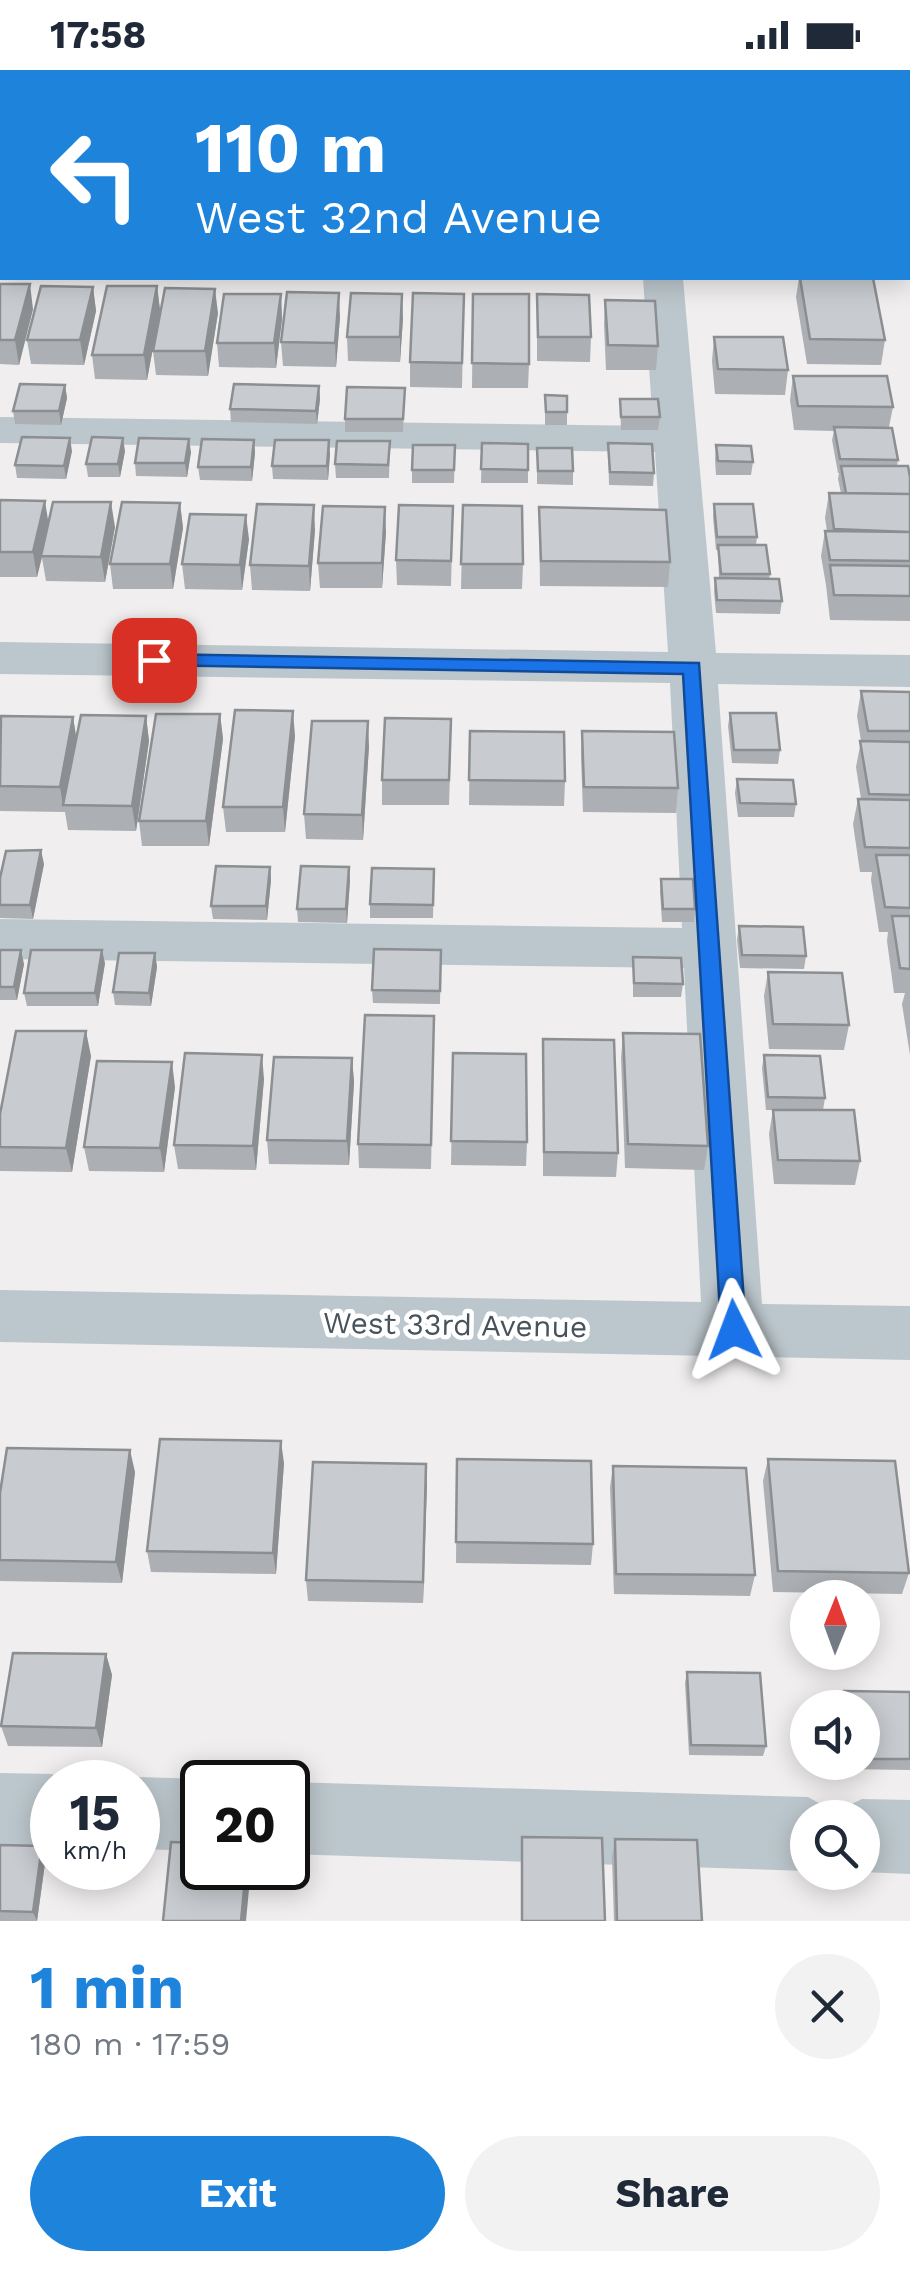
<!DOCTYPE html>
<meta charset="utf-8">
<style>
body{margin:0;font-family:"Work Sans",sans-serif;background:#f2f2f3;color:#1f2937;height:100vh;display:flex;flex-direction:column;font-size:38px;white-space:nowrap}
*{box-sizing:border-box;margin:0}
p{font-size:32px;color:#747a83}
.icon{flex:none;width:55px;height:55px;fill:none;stroke:currentColor;stroke-width:2;stroke-linecap:round;stroke-linejoin:round}
.map{position:relative;height:1851px;overflow:hidden}
.side{display:flex;flex-direction:column;background:#fff;flex:1}
.side>*{flex:none}
.top-card{position:absolute;left:0px;top:0px;width:910px;height:210px;box-shadow:0 5px 25px #0003;background:#1d83db;color:#fff;overflow:hidden}
.needle{width:65px;rotate:1deg}
.tools{position:absolute;left:790px;top:1510px;display:grid;gap:20px}
.tools a{display:grid;place-items:center;width:90px;height:90px;border-radius:50%;background:#fff;box-shadow:0 5px 25px #0003;font-size:50px}
.speed{position:absolute;left:30px;top:1690px;display:flex;gap:20px;font-size:50px;font-weight:700;text-align:center}
.speed>*{display:grid;place-content:center;width:130px;height:130px;border-radius:50%;background:#fff;box-shadow:0 5px 25px #0003;line-height:1}
.speed small{font-size:25px;font-weight:400}
.speed .limit{border:5px solid #111;border-radius:15px;background:#fff;color:#111}
.pin{position:absolute;display:grid;place-items:center;width:85px;height:85px;color:#fff;margin:-42px;border-radius:20px;box-shadow:0 5px 15px #0006}
.me{position:absolute;width:110px;margin:-55px;rotate:357deg;stroke-linejoin:round;filter:drop-shadow(0 0 8px #0008)}
.turn{display:flex;align-items:center;gap:35px;height:210px;padding:0 30px;font-size:45px}
.turn .icon{width:130px;height:130px;stroke-width:2.5}
.turn b{display:block;font-size:70px;line-height:85px}
.round{display:grid;place-items:center;flex:none;width:105px;height:105px;border-radius:52px;background:#f2f2f3}
.head{display:flex;align-items:center;justify-content:space-between;height:170px;padding:0 30px}
h1{font-size:60px;font-weight:700;line-height:75px;color:#1d83db}
.button{display:flex;gap:20px;margin-top:auto;padding:20px 30px}
.button a{flex:1;height:115px;border-radius:60px;background:#1d83db;color:#fff;font-size:40px;font-weight:700;line-height:115px;text-align:center}
.button a+a{background:#f2f2f3;color:#1f2937}
.status{display:flex;justify-content:space-between;align-items:center;height:70px;padding:0 50px;background:#fff;direction:ltr}
.status svg{height:28px;fill:currentColor}
.map>svg:first-child{display:block}
.lines{fill:none;stroke-linecap:round;stroke-linejoin:round}
.minor{fill:#bcc7cd;fill-rule:evenodd}
.wall{fill:#acafb3}
.shaded-wall{fill:#8c8f92}
.building{fill:#c8ccd0;stroke:#8c8f92;stroke-width:2.5}
.route{fill:#1a73e8;stroke:#114b97;stroke-width:2.5}
.labels{text-anchor:middle;stroke-width:9;stroke-linejoin:round;paint-order:stroke}
.street-label{font-size:30px;fill:#46535b;stroke:#fff}
</style>
<div class="status"><b>17:58</b><svg viewBox="0 0 49 12"><path d="M0 12V9h3v3zM5 12V6h3v6zM10 12V3h3v9zM15 12V0h3v12zM26 1h20v11H26zM47 4h2v5h-2z"/></svg></div>
<div class="map">
<svg width="910" height="1851" viewBox="0 0 910 1851">
<rect width="100%" height="100%" fill="#f0eeee"/>
<g class="lines">
<!-- minor -->
<path class="minor" d="M0,10l2,1v21h-2z
M908,28h2v22h-2z
M0,166l2,1v23h-2z
M908,179h2v24h-2z
M643,208h40l33,375 194,2v32l-192,-3 44,620 148,2v54l-910,-18v-52l701,12 -17,-334 -684,-9v-40l682,9 -12,-245 -670,-9v-32l668,10 -13,-200 -655,-9v-26l653,9z
M0,1703l52,1 21,8h-21v64l-52,-1z
M138,1707l64,2 10,3h-10v69l-64,-2v-67h-14z
M286,1712h2l520,15 27,15 27,-13 48,1v74l-48,-2v-54h-54v53l-520,-17z"/>
</g>
<!-- wall -->
<path class="wall" d="M0,58h2v59h-2z
M799,208h74l12,62 -4,25 -74,-1 -11,-67z
M0,214l33,25 -14,56 -19,-1z
M157,216l3,24 -13,70 -52,-1 -3,-24z
M93,217l3,24 -12,54 -53,-1 -4,-24z
M281,224l1,25 -6,49 -57,-1 -2,-24z
M464,224l-2,94 -52,-1v-25z
M473,224l56,70 -1,24h-56z
M537,224l54,43 -1,25 -53,-1z
M605,230l53,46 -2,24h-50l-2,-46z
M218,243l-10,63 -52,-1 -3,-24z
M340,247l-4,50 -53,-1 -2,-24z
M403,248l-3,44 -52,-1 -1,-24z
M714,267l74,33 -3,25 -70,-1 -3,-33z
M793,306l100,31 -4,20 9,33 -1,6 13,11v144l-80,-1 -4,-35 -5,-29 4,-25h2l-2,-13 4,-25h12l-3,-14 1,-6h-1l-6,-33 2,-9 -40,-1 -4,-30z
M65,315l2,13 -6,27 -46,-1 -2,-13z
M319,316l1,13 -3,25 -86,-2 -1,-13z
M405,318l-2,44h-58v-13z
M545,325l22,17v13h-22z
M620,329l40,18 -2,13h-37z
M254,370l1,13 -3,28 -52,-1 -2,-13z
M390,371l-1,37h-53l-1,-14z
M482,373l46,1v39h-47z
M608,373l46,30 -1,13 -44,-1z
M455,375l-1,38h-42v-13z
M716,375l37,17 -2,13h-35l-1,-16z
M537,378l36,23v14l-36,-1z
M72,381l-6,28 -49,-1 -2,-13z
M125,381l-5,26h-32l-2,-13z
M191,382l-4,25 -51,-1 -1,-13z
M330,384l-2,26 -55,-1 -1,-13z
M0,430l49,23 66,4 -10,55 -59,-1 -4,-23 -5,19h-37z
M180,433l3,25 -10,61h-60l-3,-25z
M714,434l43,33 -1,8 14,29 -1,5 13,22 -2,13 -64,-1 -2,-22 1,-13h4l-1,-28h-2l-3,-33z
M463,435l60,59 -1,25h-61z
M453,436l-2,80 -54,-1 -1,-25z
M539,437l131,55 -2,25 -128,-1z
M315,460l-5,61 -58,-1 -2,-25z
M386,462l-4,56h-62l-2,-25z
M249,469l-7,51 -57,-1 -3,-25z
M861,621l49,1v363l-8,-51 3,-11h-11l-7,-52 1,-9h-9l-8,-52 1,-8h-12l-7,-48 5,-25h3l-5,-32 5,-26 -4,-25z
M730,643l50,37 -2,14 -46,-1 -4,-37z
M220,644l3,25 -14,107h-67l-3,-25z
M146,646l3,25 -13,90 -68,-1 -3,-18 -65,-1v-90l73,-4 3,19z
M470,661l95,50 -1,25 -95,-1z
M582,661l96,57 -2,25 -93,-1 -2,-56z
M295,666l-10,96h-59l-3,-25z
M451,674l-2,61h-67v-25z
M369,676l-6,94 -57,-1 -2,-25z
M737,709l59,25 -2,13h-56l-3,-24z
M44,794l-11,55 -33,-1v-40z
M270,797l1,13 -4,40 -54,-1 -2,-13z
M434,799l-1,49h-63v-14z
M661,809l34,30 -1,13h-32l-2,-30z
M350,810l-3,43 -49,-1 -1,-13z
M739,856l67,30 -2,13 -64,-1 -3,-28z
M0,880l24,14 -7,36h-17z
M441,880l-1,54 -67,-1 -1,-13z
M155,883l2,14 -6,39 -36,-1 -2,-13z
M633,887l50,27 -2,13h-48z
M105,893l-7,43h-71l-3,-13z
M768,902l81,53 -5,25 -75,-1 -5,-53z
M434,946l-3,153 -72,-1 -1,-24z
M623,963l85,113 -4,24 -79,-2 -4,-110z
M543,969l75,114 -2,24 -73,-1z
M453,983l74,89 -1,24 -75,-1z
M764,985l61,43 -2,12 37,51 -5,24 -81,-1 -5,-50 4,-24h-7l-4,-42z
M91,986l-19,116 -72,-1v-57z
M352,988l2,24 -5,83 -80,-1 -2,-24z
M264,1009l-8,91 -78,-1 -4,-24z
M175,1017l-11,85 -75,-1 -5,-24z
M457,1389l136,85 -2,21 -135,-2z
M768,1389l141,114 -7,21 -129,-2 -10,-111z
M284,1393l-8,111 -125,-2 -4,-21z
M426,1394l-3,139 -115,-2 -2,-21z
M613,1396l142,109 -5,21 -136,-2 -4,-107z
M135,1402l-13,111 -122,-2v-88z
M106,1584l6,21 -10,72 -94,-1 -7,-20z
M687,1602l79,74 -3,10 -74,-1 -4,-72z
M844,1621l66,1v78l-63,-1 -1,-7h16v-54h-21l-1,-6z
M522,1767l83,84h-84z
M615,1769l87,82h-88l-2,-64z
M0,1775l46,11 -9,65h-37z"/>
<!-- shaded-wall -->
<path class="shaded-wall" d="M30,214l3,25 -14,56 -4,-25z
M157,216l3,24 -13,70 -3,-25z
M93,217l3,24 -12,54 -4,-25z
M215,219l3,24 -10,63 -3,-25z
M339,223l1,24 -4,50 -1,-24z
M281,224l1,25 -6,49 -2,-25z
M402,224l1,24 -3,44v-25z
M65,315l2,13 -6,27 -2,-14z
M319,316l1,13 -3,25 -1,-13z
M70,368l2,13 -6,28 -2,-13z
M123,368l2,13 -5,26 -2,-13z
M189,369l2,13 -4,25 -2,-14z
M254,370l1,13 -3,28 -1,-14z
M329,370l1,14 -2,26 -1,-14z
M45,431l4,25 -12,51 -4,-25z
M111,432l4,25 -10,55 -4,-25z
M180,433l3,25 -10,61 -3,-25z
M314,435l1,25 -5,61 -1,-25z
M385,437l1,25 -4,56v-25z
M246,445l3,24 -7,51 -2,-25z
M293,641l2,25 -10,96 -2,-25z
M220,644l3,25 -14,107 -3,-25z
M146,646l3,25 -13,90 -4,-25z
M73,647l4,25 -14,63 1,7 -4,-25z
M368,651l1,25 -6,94 -1,-25z
M41,780l3,14 -11,55 -3,-14z
M270,797l1,13 -4,40 -1,-14z
M349,797l1,13 -3,43 -1,-14z
M21,880l3,14 -7,36 -3,-13z
M102,880l3,13 -7,43 -3,-13z
M155,883l2,14 -6,39 -2,-13z
M86,961l5,25 -19,116 -6,-24z
M262,985l2,24 -8,91 -3,-24z
M352,988l2,24 -5,83 -2,-24z
M172,992l3,25 -11,85 -4,-24z
M281,1371l3,22 -8,111 -3,-21z
M130,1380l5,22 -13,111 -6,-21z
M426,1394l1,22 -4,117v-21z
M106,1584l6,21 -10,72 -6,-19z
M42,1776l4,10 -9,65 -4,-9z
M246,1798h5l-5,53h-5z"/>
<!-- building -->
<path class="building" d="M211,0h42l-1,2h-41z
M419,0h28l-1,2h-27z
M527,0h55v2h-56z
M603,0h41v2h-41z
M774,0h40v2h-40z
M0,58h2v35h-2z
M800,208h73l12,62 -75,-1z
M0,214h30l-15,56h-15z
M41,216l52,1 -13,53h-53z
M107,216h50l-13,69h-52z
M165,218l50,1 -10,62h-52z
M287,222l52,1 -4,50 -54,-1z
M351,223l51,1 -2,43h-53z
M413,223l51,1 -2,69 -52,-1z
M224,224h57l-7,49h-57z
M473,224h56v70l-57,-1z
M537,224l52,1 2,42h-53z
M605,230l50,1 3,45 -50,-1z
M714,267h69l5,33 -70,-1z
M793,306h94l6,31 -95,-1z
M20,314l45,1 -6,26h-46z
M234,314l85,2 -3,25 -86,-2z
M347,317l58,1 -2,31h-58z
M545,325l22,1v16h-21z
M620,329h38l2,18h-39z
M834,357l58,1 6,32 -58,-1z
M22,367l48,1 -6,28 -49,-1z
M92,367l31,1 -5,26h-32z
M139,368l50,1 -4,24h-50z
M202,369l52,1 -3,27h-53z
M275,370h54l-2,26h-55z
M337,371h53l-2,24 -53,-1z
M482,373l46,1v26l-47,-1z
M608,373l44,1 2,29 -44,-1z
M413,375h42l-1,25h-42z
M716,375l35,1 2,16 -35,-1z
M537,378h35l1,23h-35z
M841,396h67l2,11v17l-64,-1z
M829,423l81,1v67l-80,-1 -5,-29 85,1 -76,-3z
M0,430l45,1 -12,51h-33z
M53,432h58l-10,55 -60,-1z
M122,432l58,1 -10,61h-60z
M257,434l57,1 -5,61 -59,-1z
M714,434h39l4,33h-40z
M399,435l54,1 -2,55 -55,-1z
M463,435l59,1 1,58h-62z
M323,436l62,1 -3,56h-64z
M539,437l127,3 4,52 -129,-1z
M190,444l56,1 -6,50 -58,-1z
M718,475h48l4,29h-49z
M830,495l80,1v30l-76,-1z
M715,508l64,1 3,22 -65,-1z
M861,621l49,1v39h-42z
M235,640l58,1 -10,96h-60z
M730,643h46l4,37h-46z
M156,644h64l-14,107h-67z
M81,645l65,1 -14,90 -69,-1z
M1,646l72,1 -13,70 -60,-1z
M385,648l66,1 -2,61h-67z
M312,651h56l-6,94 -58,-1z
M470,661l94,1 1,49 -96,-1z
M582,661l92,1 4,56 -94,-1z
M860,671l50,1v53l-41,-1z
M737,709l56,1 3,24 -56,-1z
M858,729l52,1v48l-45,-1z
M41,780l-11,55h-30v-27l6,-27z
M876,785h34v53l-25,-1z
M216,796l54,1 -4,39h-55z
M301,796l48,1 -3,42h-49z
M372,798l62,1 -1,36 -63,-1z
M661,809h32l2,30h-32z
M892,846h18v53l-10,-1z
M739,856l64,1 3,29 -64,-1z
M374,879l67,1 -1,41 -68,-1z
M0,880h21l-7,37h-14z
M31,880h71l-7,43h-71z
M119,883h36l-6,40 -36,-1z
M633,887l48,1 2,26 -49,-1z
M768,902l74,1 7,52 -76,-1z
M365,945l69,1 -3,129 -73,-1z
M16,961h70l-20,117 -66,-1v-33z
M623,963l77,1 8,112 -80,-2z
M543,969l71,1 4,113 -74,-1z
M185,983l77,2 -9,91 -79,-1z
M453,983l73,1 1,88 -76,-1z
M764,985l56,1 5,42 -57,-1z
M274,987l78,1 -5,83 -80,-1z
M97,991l75,1 -12,86 -76,-1z
M773,1040h81l6,51 -82,-1z
M160,1369l121,2 -8,112 -126,-2z
M7,1378l123,2 -14,112 -116,-2v-67z
M457,1389l134,2 2,83 -137,-2z
M768,1389l127,2 14,112 -131,-2z
M313,1392l113,2 -3,118 -117,-2z
M613,1396l133,2 9,107 -139,-1z
M13,1583l93,1 -10,74 -95,-2z
M687,1602l73,1 6,73 -75,-1z
M844,1621l66,1v67h-48v-51h-17z
M522,1767l80,1 3,83h-83z
M615,1769l82,1 5,81h-85z
M171,1772l31,1v25h44l-5,53h-78z
M0,1775l42,1 -9,66 -33,-1z"/>
<!-- route -->
<path class="route" d="M154,584l545,9 47,667 -3,8 -9,3 -10,-3 -3,-8 -38,-656 -536,-9v-9z"/>
<g class="labels">
<!-- street labels -->
<g class="street-label">
<text transform="translate(455 1255) rotate(1)" y="10">West 33rd Avenue</text>
</g>
</g>
</svg>
<div class="tools">
<a><svg class="needle" viewBox="-14 -14 28 28"><path d="M0-13l5 13h-10z" fill="#e53935"/><path d="M0 13l5-13h-10z" fill="#747a83"/></svg></a>
<a><svg class="icon" aria-label="sound" viewBox="0 0 24 24"><path d="M4 9h4l5-4v14l-5-4H4zM17 9q2 3 0 6"/></svg></a>
<a><svg class="icon" aria-label="search" viewBox="0 0 24 24"><circle cx="10" cy="10" r="6"/><path d="M15 15l6 6"/></svg></a>
</div>
<div class="speed"><div>15<small>km/h</small></div><div class="limit">20</div></div>
<div class="pin" style="left:154px;top:590px;background:#d93025"><svg class="icon" aria-label="arrive" viewBox="0 0 24 24"><path d="M6 21V4h12l-3 4 3 4H6"/></svg></div>
<svg class="me" style="left:734px;top:1260px" viewBox="-20 -20 40 40"><path d="M0-17L14 15 0 8-14 15z" fill="#1a73e8" stroke="#fff" stroke-width="4"/></svg>
<div class="top-card">
<div class="turn"><svg class="icon" aria-label="left" viewBox="0 0 24 24"><path d="M17 20v-9H6M10 6l-5 5 5 5"/></svg><div><b>110 m</b>West 32nd Avenue</div></div>
</div>
</div>
<section class="side">
<div class="head"><div><h1>1 min</h1><p>180 m · 17:59</p></div><a class="round"><svg class="icon" aria-label="close" viewBox="0 0 24 24"><path d="M6 6l12 12M18 6L6 18"/></svg></a></div>
<div class="button"><a>Exit</a><a>Share</a></div>
</section>
